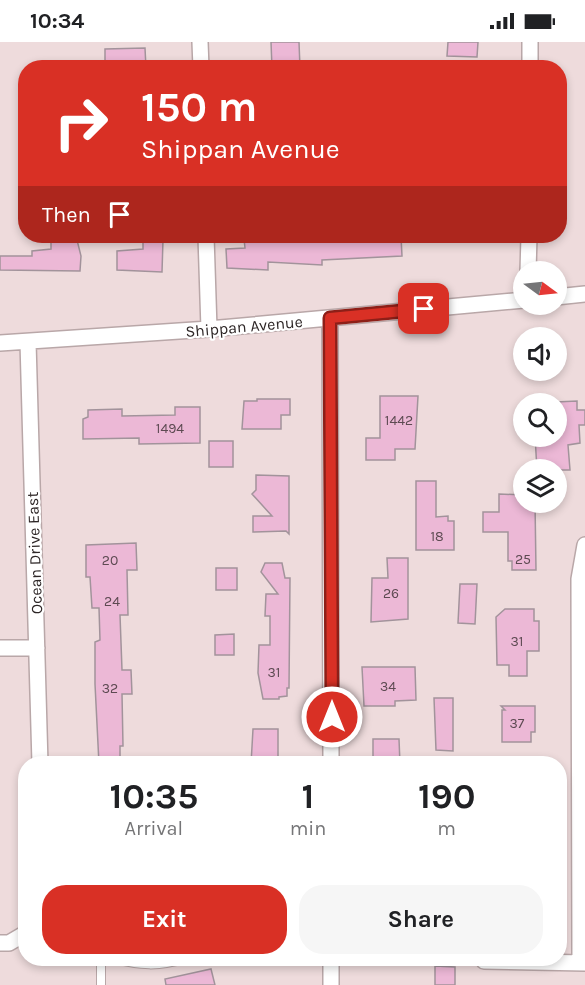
<!DOCTYPE html>
<style>
body{margin:0;font-family:Karla,sans-serif;background:#f6f6f6;color:#202124;height:100vh;display:flex;flex-direction:column;font-size:22px;white-space:nowrap}
*{box-sizing:border-box;margin:0}
p{font-size:20px;color:#757577}
.icon{flex:none;width:33px;height:33px;fill:none;stroke:currentColor;stroke-width:2;stroke-linecap:round;stroke-linejoin:round}
.map{position:relative;flex:1;overflow:hidden}
.side{position:absolute;left:18px;top:714px;width:549px;height:210px;display:flex;flex-direction:column;background:#fff;border-radius:24px;box-shadow:0 3px 9px #0003}
.side>*{flex:none}
.top-card{position:absolute;left:18px;top:18px;width:549px;height:183px;border-radius:24px;box-shadow:0 3px 9px #0003;background:#d93025;color:#fff;overflow:hidden}
.needle{width:39px;rotate:105deg}
.controls{position:absolute;left:513px;top:219px;display:grid;gap:12px}
.controls a{display:grid;place-items:center;width:54px;height:54px;border-radius:50%;background:#fff;box-shadow:0 3px 9px #0003;font-size:30px}
.pin{position:absolute;display:grid;place-items:center;width:51px;height:51px;color:#fff;margin:-26px;border-radius:12px;box-shadow:0 3px 9px #0006}
.me{position:absolute;width:66px;margin:-33px;rotate:0deg;stroke-linejoin:round;filter:drop-shadow(0 0 4px #0008)}
.turn{display:flex;align-items:center;gap:21px;height:126px;padding:0 24px;font-size:27px}
.turn .icon{width:78px;height:78px;stroke-width:2.5}
.turn b{display:block;font-size:42px;line-height:51px}
.then{display:flex;align-items:center;height:57px;padding:0 24px;background:#0003;gap:12px;font-size:22px}
.eta{display:flex;justify-content:space-evenly;align-items:center;height:102px;text-align:center}
.eta b{font-size:36px;font-weight:700;line-height:42px}
.button{display:flex;gap:12px;margin-top:auto;padding:12px 24px}
.button a{flex:1;height:69px;border-radius:24px;background:#d93025;color:#fff;font-size:24px;font-weight:700;line-height:69px;text-align:center}
.button a+a{background:#f6f6f6;color:#202124}
.status{display:flex;justify-content:space-between;align-items:center;height:42px;padding:0 30px;background:#fff;direction:ltr}
.status svg{height:16px;fill:currentColor}
.map>svg:first-child{display:block}
.building{fill:#ecb8d6;stroke:#a2939b;stroke-width:1.5}
.lines{fill:none;stroke-linecap:round;stroke-linejoin:round}
.lane-casing{stroke:#b9a7a8;stroke-width:10}
.street-casing{stroke:#b9a7a8;stroke-width:18}
.lane{stroke:#fff;stroke-width:8}
.street{stroke:#fff;stroke-width:15}
.route-casing{stroke:#8d1f18;stroke-width:15}
.route{stroke:#d93025;stroke-width:10}
.labels{text-anchor:middle;stroke-width:4.5;stroke-linejoin:round;paint-order:stroke}
.number-label{font-size:14px;fill:#5d4a52}
.street-label{font-size:16px;fill:#2d2626;stroke:#fff}
</style>
<div class="status"><b>10:34</b><svg viewBox="0 0 49 12"><path d="M0 12V9h3v3zM5 12V6h3v6zM10 12V3h3v9zM15 12V0h3v12zM26 1h20v11H26zM47 4h2v5h-2z"/></svg></div>
<div class="map">
<svg width="585" height="943" viewBox="0 0 585 943">
<rect width="100%" height="100%" fill="#eedbdc"/>
<!-- building -->
<path class="building" d="M271,0h28l1,26h-28z
M448,0h30l-1,15 -30,-1z
M145,6l1,20h-41v-19z
M51,194h25l5,20 -1,15 -80,-1v-14h32v-5l19,-2z
M351,194h50l1,20 -80,4v5l-54,-3v8l-41,-2 -1,-19 19,-1 -1,-9 107,1z
M143,198h20l-1,32 -45,-2v-19l26,-2z
M380,354h38l-3,53h-20v11h-29v-22h14z
M257,357h33v16h-9v14h-39l2,-28h13z
M577,359v9h8v15h-6l1,18 -12,2 2,25h-33l-2,-34h21v-34z
M175,365h25v36l-61,1v-6l-56,1v-20l5,-2v-7l34,-1v7l53,-1z
M209,399h24v26h-24z
M256,433l33,1v58l-3,-3 -33,1v-16h19l-20,-22 4,-4z
M416,439h20v36l12,-1v5h6v29h-38z
M499,452l25,1v7h11l1,68h-24v-9h-4v-29h-25v-20h16z
M136,501l1,27h-10l1,45h-8l2,55h9l1,24h-10l1,52h-3v18h-21l-4,-80v-42l5,-2 -1,-32h-7l-2,-31h-4v-32z
M387,516h21v61l-37,3 1,-44h16z
M265,521h17l3,15h5l-1,110h-2v8l-8,1v2h-16l-5,-26 1,-28h11v-29h-5l1,-22h12l-17,-22z
M216,526h21v22h-21z
M460,542h17l-2,40 -17,-1z
M505,567h29v12h5v30h-12v25h-18v-11h-12l-1,-48z
M234,592v21h-19v-20z
M362,625h53l1,33 -21,1v5h-31z
M434,656h19v53l-17,-1z
M501,664h34v26h-4v10h-29v-32h3z
M253,687h25v35h-27z
M373,697h26l1,25h-27z
M435,924l20,1v18h-20z
M211,927l4,16h-49l-1,-6z"/>
<g class="lines">
<defs>
<path id="lane" d="M101,916v27
M112,916c28,8 47,9 75,0"/>
<path id="street" d="M200,0l1,26
M530,26v-26
M206,194l3,93
M528,230l1,-36
M556,255l29,-3
M330,276l1,446
M28,300l12,422
M0,301l209,-14 315,-29
M0,606h37
M0,901h9l17,-10
M484,919l101,2
M580,921l-1,-384 6,-34
M331,943v-27"/>
</defs>
<!-- lane casing -->
<use href="#lane" class="lane-casing"/>
<!-- street casing -->
<use href="#street" class="street-casing"/>
<!-- lane -->
<use href="#lane" class="lane"/>
<!-- street -->
<use href="#street" class="street"/>
</g>
<g class="lines">
<defs>
<path id="route" d="M332,675l-2,-399 94,-9"/>
</defs>
<!-- route casing -->
<use href="#route" class="route-casing"/>
<!-- route -->
<use href="#route" class="route"/>
</g>
<g class="labels">
<!-- number labels -->
<g class="number-label">
<text x="399" y="383">1442</text>
<text x="170" y="391">1494</text>
<text x="437" y="499">18</text>
<text x="523" y="522">25</text>
<text x="110" y="523">20</text>
<text x="391" y="556">26</text>
<text x="112" y="564">24</text>
<text x="517" y="604">31</text>
<text x="274" y="635">31</text>
<text x="388" y="649">34</text>
<text x="110" y="651">32</text>
<text x="517" y="686">37</text>
</g>
<!-- street labels -->
<g class="street-label">
<text transform="translate(244 284) rotate(-5)" y="6">Shippan Avenue</text>
<text transform="translate(34 511) rotate(-92)" y="6">Ocean Drive East</text>
</g>
</g>
</svg>
<div class="controls">
<a><svg class="needle" viewBox="-14 -14 28 28"><path d="M0-13l5 13h-10z" fill="#e53935"/><path d="M0 13l5-13h-10z" fill="#757577"/></svg></a>
<a><svg class="icon" aria-label="sound" viewBox="0 0 24 24"><path d="M4 9h4l5-4v14l-5-4H4zM17 9q2 3 0 6"/></svg></a>
<a><svg class="icon" aria-label="search" viewBox="0 0 24 24"><circle cx="10" cy="10" r="6"/><path d="M15 15l6 6"/></svg></a>
<a><svg class="icon" aria-label="layers" viewBox="0 0 24 24"><path d="M12 4l9 5-9 5-9-5zM3 14l9 5 9-5"/></svg></a>
</div>
<div class="pin" style="left:424px;top:267px;background:#d93025"><svg class="icon" aria-label="arrive" viewBox="0 0 24 24"><path d="M6 21V4h12l-3 4 3 4H6"/></svg></div>
<svg class="me" style="left:332px;top:675px" viewBox="-20 -20 40 40"><circle r="17" fill="#d93025" stroke="#fff" stroke-width="3"/><path d="M0-11L8 9 0 5-8 9z" fill="#fff"/></svg>
<div class="top-card">
<div class="turn"><svg class="icon" aria-label="right" viewBox="0 0 24 24"><path d="M7 20v-9h11M14 6l5 5-5 5"/></svg><div><b>150 m</b>Shippan Avenue</div></div>
<div class="then">Then<svg class="icon" aria-label="arrive" viewBox="0 0 24 24"><path d="M6 21V4h12l-3 4 3 4H6"/></svg></div>
</div>
<section class="side">
<div class="eta">
<div><b>10:35</b><p>Arrival</p></div>
<div><b>1</b><p>min</p></div>
<div><b>190</b><p>m</p></div>
</div>
<div class="button"><a>Exit</a><a>Share</a></div>
</section>
</div>
